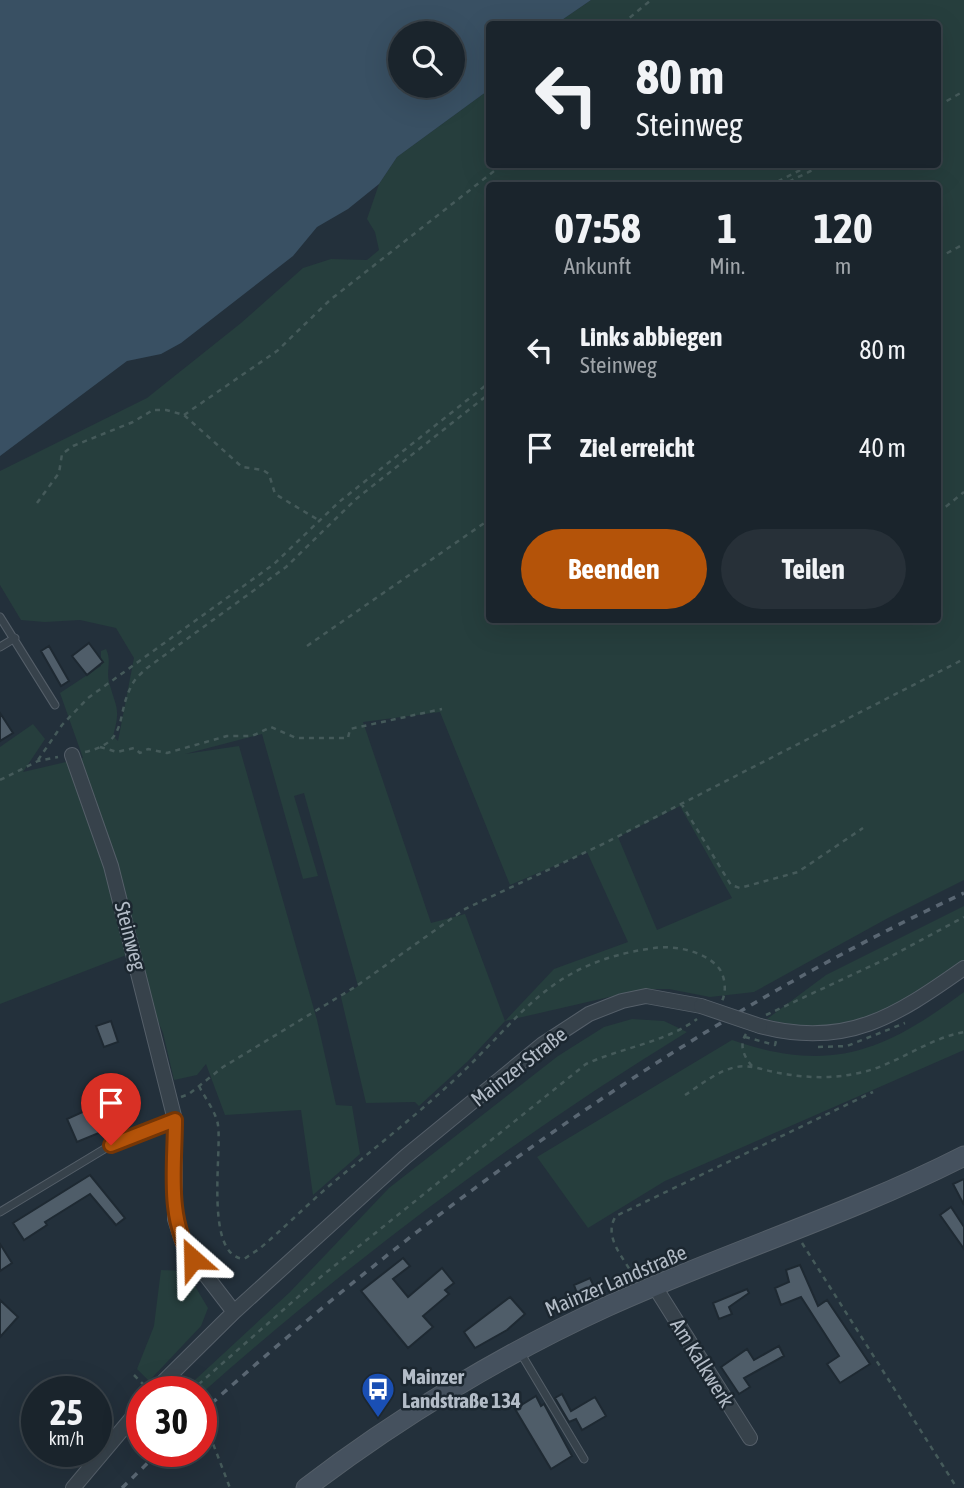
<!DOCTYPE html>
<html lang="de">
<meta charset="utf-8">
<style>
body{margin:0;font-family:"Asap Condensed",sans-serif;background:#273038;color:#f1f3f6;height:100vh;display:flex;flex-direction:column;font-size:26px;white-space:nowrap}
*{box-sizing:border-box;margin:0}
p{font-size:23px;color:#9fa4a9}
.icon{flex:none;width:38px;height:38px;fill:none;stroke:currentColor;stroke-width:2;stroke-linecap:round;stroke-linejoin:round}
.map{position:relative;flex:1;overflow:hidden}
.drawer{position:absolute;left:486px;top:182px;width:455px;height:441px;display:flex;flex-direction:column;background:#1a242c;border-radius:7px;box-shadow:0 7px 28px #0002,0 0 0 2px #384148}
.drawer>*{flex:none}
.guide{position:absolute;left:486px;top:21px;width:455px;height:147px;border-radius:7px;box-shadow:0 7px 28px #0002,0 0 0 2px #384148;background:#1a242c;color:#f1f3f6;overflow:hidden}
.tools{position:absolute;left:388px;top:21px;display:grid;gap:14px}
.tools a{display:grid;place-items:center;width:77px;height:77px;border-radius:50%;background:#1a242c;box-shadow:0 7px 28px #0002,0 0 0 2px #384148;font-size:35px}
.speed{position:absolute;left:21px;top:1376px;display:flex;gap:14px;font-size:35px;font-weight:700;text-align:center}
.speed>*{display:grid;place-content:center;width:91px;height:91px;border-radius:50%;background:#1a242c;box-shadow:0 7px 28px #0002,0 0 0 2px #384148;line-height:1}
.speed small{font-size:18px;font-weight:400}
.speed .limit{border:10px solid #d22;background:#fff;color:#111}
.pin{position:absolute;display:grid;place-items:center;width:60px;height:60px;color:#fff;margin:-72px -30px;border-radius:50% 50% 50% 0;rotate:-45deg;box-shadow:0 0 7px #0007}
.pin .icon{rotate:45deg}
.me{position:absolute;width:77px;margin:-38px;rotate:335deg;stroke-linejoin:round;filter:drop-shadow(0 0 5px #0008)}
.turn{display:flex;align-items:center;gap:24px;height:147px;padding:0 35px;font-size:32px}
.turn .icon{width:91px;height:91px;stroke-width:2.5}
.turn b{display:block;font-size:49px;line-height:60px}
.eta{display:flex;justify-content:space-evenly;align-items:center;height:119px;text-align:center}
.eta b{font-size:42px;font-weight:700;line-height:49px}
.cta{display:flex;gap:14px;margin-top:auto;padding:14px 35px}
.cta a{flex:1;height:80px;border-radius:42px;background:#b45309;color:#fff;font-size:28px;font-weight:700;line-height:80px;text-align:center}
.cta a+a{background:#273038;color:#f1f3f6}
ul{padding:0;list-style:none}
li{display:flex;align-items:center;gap:21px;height:98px;padding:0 35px}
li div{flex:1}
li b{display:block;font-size:26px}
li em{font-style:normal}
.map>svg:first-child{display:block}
.green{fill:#263e3d;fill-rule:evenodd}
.water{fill:#395063;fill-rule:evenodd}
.building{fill:#4f5d69;stroke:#1e2932;stroke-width:2}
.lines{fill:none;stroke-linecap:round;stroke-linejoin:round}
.service-casing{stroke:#555f69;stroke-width:9}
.minor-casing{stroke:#555f69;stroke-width:16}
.secondary-casing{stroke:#555f69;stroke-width:21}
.path{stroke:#455a5a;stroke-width:2.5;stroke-dasharray:5 5;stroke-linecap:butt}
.service{stroke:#37424b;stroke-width:7}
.minor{stroke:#37424b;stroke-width:14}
.secondary{stroke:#45515e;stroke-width:19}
.rail{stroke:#596672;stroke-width:3.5;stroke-dasharray:7 7;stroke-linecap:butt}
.minor-bridge-casing{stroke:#555f69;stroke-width:16;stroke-linecap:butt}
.minor-bridge{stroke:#37424b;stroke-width:14}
.route-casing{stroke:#753606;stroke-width:18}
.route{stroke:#b45309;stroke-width:12}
.labels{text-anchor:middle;stroke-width:5;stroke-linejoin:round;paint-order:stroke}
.street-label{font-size:21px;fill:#b3bcc7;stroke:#1c2730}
.poi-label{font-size:21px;font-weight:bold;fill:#b3bcc7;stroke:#1c2730;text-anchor:start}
</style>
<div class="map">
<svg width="964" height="1488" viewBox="0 0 964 1488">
<rect width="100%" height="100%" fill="#23303b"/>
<!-- green -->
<path class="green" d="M591,0h373v880l-76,38 -134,74 -44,5 -41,-8h-25l-139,32 -37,40 -49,45 -4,-4 -49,1 -25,-106 17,-11 -54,-193 -10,3 24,80 -15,3 -41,-145 -77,20 54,-8 78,274 19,85 16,1 8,48 -47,41 -12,-85 -76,5 -19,-51 -9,11 -23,5 -11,-47 -34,-79 -129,50v-257l33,-23 12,15 -22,33 60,-14 -23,-65 41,-27v-15l5,-2c6,12 0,21 3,33 7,26 12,26 4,54l5,5 16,-83 -18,-30 -36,-8 -35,2 -24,-2 -21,-35v-114l147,-73 94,-75 62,-55 28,-9 36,1 12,-10 -4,-18 -8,-13 12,-35 18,-27 93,-68v75h448v-140h-382zM490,186h448v434h-448zM440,712l70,173 77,-33 41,90 -74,27 -49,52 -40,-107 -34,9 -68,-201zM680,806l52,92 -75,32 -39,-93z
M964,906v55c-61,44 -120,81 -197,58l59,-44z
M964,992v58l-299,131 -77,47 -51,-71 195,-117c97,34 152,12 232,-48z
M632,1019l32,2 23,11c-173,106 -334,227 -486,362v-3h-18l107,-99 99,-104 169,-132 46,-29z
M161,1270l25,1 22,37 -7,18 -52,55 -12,-12 17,-43z"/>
<!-- water -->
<path class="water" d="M0,0h591l-35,24h-66v65l-93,68 -18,27 -31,25 -31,18 -24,29 -112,87 -20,11 -34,7 -127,95zM401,33h52v53h-52z"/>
<!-- building -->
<path class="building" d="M89,643l14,19 -16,13 -15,-19z
M49,646l20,35 -8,5 -20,-35z
M0,713l13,20 -13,8z
M111,1021l7,21 -14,5 -8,-21z
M100,1104l11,24 -34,14 -10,-23z
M90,1175l35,43 -9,7 -26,-31 -45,28 2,3 -23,15 -11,-17z
M964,1179v26l-11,-21z
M951,1207l13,20v22l-24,-34z
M0,1244l12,19 -12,8z
M403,1258l7,8 -17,13 15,18 34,-29 12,15 -9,7 4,4 -26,22 10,11 -25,21 -47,-57z
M800,1265l18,41 9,-6 43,64 -30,19 -13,-19 12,-8 -38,-59 -20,8 -6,-17 14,-6 -3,-12z
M590,1278l7,15 -17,8 -6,-16z
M747,1289l2,4 -20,14 3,7 -13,5 -6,-16z
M510,1297l15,17 -18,16 -32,18 -11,-16z
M0,1300l18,17 -18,20z
M779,1346l5,10 -40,22 6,9 -11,7 -18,-27 26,-18 7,11z
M562,1394l9,17 24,-14 11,19 -24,14 -6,-11 -7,3 -14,-24z
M536,1396l5,10 3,-2 28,52 -21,13 -36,-60z"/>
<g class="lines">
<defs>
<path id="service" d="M0,617l55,88
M0,647l15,-9
M0,1212l111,-67 64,-25
M520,1352l64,107"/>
<path id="minor" d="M72,755l39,111 64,254v99l9,28 50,65
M760,1026c86,23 136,-10 204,-58
M655,1287l95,151
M154,1391l80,-79 171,-155 138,-113 46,-30 33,-13 24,-5 55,10
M73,1488l69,-82"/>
<path id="secondary" d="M306,1488c90,-69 197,-134 300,-181 119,-54 242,-92 358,-151"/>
</defs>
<!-- service casing -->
<use href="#service" class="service-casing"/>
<!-- minor casing -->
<use href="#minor" class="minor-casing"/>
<!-- secondary casing -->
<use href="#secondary" class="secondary-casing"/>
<!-- path -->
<path class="path" d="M622,24l29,-24
M938,106l26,-15
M769,186l43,-22
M780,186l45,-22
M938,258l26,-14
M184,415l93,-64 53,-51 173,-136
M37,503l22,-30 3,-19 11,-8 60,-24 20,-12h13l18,5 58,52 21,3 6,4 6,20 45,27
M938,513l26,-21
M307,646l183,-127
M100,747l17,5 17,-4 6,5 8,-4 19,4 60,-17h25l19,-9 25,11h52l2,-9 92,-20
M85,752c45,-10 30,-37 47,-67 3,-7 10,-12 15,-17l139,-101 70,-68 134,-106
M38,760l24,-35 26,-27 186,-134 65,-62 151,-120
M0,780l38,-19 20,-4
M681,803l50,82 9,3 58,-16 65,-44
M766,1015l120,-56 78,-42
M746,1034c-8,12 -1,25 8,34
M745,1037l30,8 1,-4
M818,1047l29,-1 58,-23
M199,1086c6,12 17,26 19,39 4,29 -14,131 26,134l15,-10c24,-20 47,-43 71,-64 41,-34 83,-67 122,-103 72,-66 94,-119 202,-134 20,-3 50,3 64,19 7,8 9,24 4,34
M685,1095c16,-10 33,-25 52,-28 13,-3 29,4 42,6 27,5 53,6 80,0 38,-8 67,-34 105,-41
M181,1097l8,-3 34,-27 132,-80 110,-78 138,-65 361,-185
M802,1243l155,245
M634,1277c-9,-18 -32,-40 -18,-61l257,-124
M134,1375l10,10
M191,1391l132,-116 263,-211c37,-17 78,-21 111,-45
M201,1429l11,12 18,47"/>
<!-- service -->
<use href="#service" class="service"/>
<!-- minor -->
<use href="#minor" class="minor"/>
<!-- secondary -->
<use href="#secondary" class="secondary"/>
<!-- rail -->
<path class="rail" d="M201,1413c224,-203 488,-392 763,-520
M122,1488l38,-37"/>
<defs>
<path id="minor-bridge" d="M701,1006l59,20"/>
</defs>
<!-- minor-bridge casing -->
<use href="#minor-bridge" class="minor-bridge-casing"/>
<!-- minor-bridge -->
<use href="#minor-bridge" class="minor-bridge"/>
</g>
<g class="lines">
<defs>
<path id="route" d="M111,1145l64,-25c0,45 -9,100 18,139"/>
</defs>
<!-- route casing -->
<use href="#route" class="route-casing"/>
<!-- route -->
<use href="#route" class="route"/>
</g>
<!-- icons -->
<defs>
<symbol id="bus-pin" viewBox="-11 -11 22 30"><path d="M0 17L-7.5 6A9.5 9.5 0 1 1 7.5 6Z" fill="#1a4fb4" stroke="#1c2730"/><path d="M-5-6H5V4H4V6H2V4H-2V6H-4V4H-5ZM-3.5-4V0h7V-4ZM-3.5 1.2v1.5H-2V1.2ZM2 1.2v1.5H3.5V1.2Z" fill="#fff"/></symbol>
</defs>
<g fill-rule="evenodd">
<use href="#bus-pin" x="359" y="1370" width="38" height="52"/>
</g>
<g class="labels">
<!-- street labels -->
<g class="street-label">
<text transform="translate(130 936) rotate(75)" y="7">Steinweg</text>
<text transform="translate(519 1067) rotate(-38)" y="7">Mainzer Straße</text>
<text transform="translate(616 1281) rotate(-23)" y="7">Mainzer Landstraße</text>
<text transform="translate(702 1363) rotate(58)" y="7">Am Kalkwerk</text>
</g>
<!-- poi labels -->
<g class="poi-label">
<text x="402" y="1384">Mainzer<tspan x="402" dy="24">Landstraße 134</tspan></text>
</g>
</g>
</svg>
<div class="tools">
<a><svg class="icon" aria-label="search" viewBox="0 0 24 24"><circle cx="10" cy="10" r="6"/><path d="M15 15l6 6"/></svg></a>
</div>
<div class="speed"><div>25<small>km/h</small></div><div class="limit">30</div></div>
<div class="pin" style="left:111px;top:1145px;background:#d93025"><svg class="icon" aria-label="arrive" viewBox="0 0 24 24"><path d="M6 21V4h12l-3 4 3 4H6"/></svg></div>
<svg class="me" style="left:193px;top:1259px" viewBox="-20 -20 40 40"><path d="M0-17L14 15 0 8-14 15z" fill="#b45309" stroke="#fff" stroke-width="4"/></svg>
<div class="guide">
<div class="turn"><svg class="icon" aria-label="left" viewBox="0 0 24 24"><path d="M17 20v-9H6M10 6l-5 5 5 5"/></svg><div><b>80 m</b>Steinweg</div></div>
</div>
<section class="drawer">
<div class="eta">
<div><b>07:58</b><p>Ankunft</p></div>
<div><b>1</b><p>Min.</p></div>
<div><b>120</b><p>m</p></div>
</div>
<ul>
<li><svg class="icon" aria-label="left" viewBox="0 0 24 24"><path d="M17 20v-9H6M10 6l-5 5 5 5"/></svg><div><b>Links abbiegen</b><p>Steinweg</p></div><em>80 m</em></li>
<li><svg class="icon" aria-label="arrive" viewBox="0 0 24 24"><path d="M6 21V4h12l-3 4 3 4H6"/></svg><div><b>Ziel erreicht</b></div><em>40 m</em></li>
</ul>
<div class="cta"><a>Beenden</a><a>Teilen</a></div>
</section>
</div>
